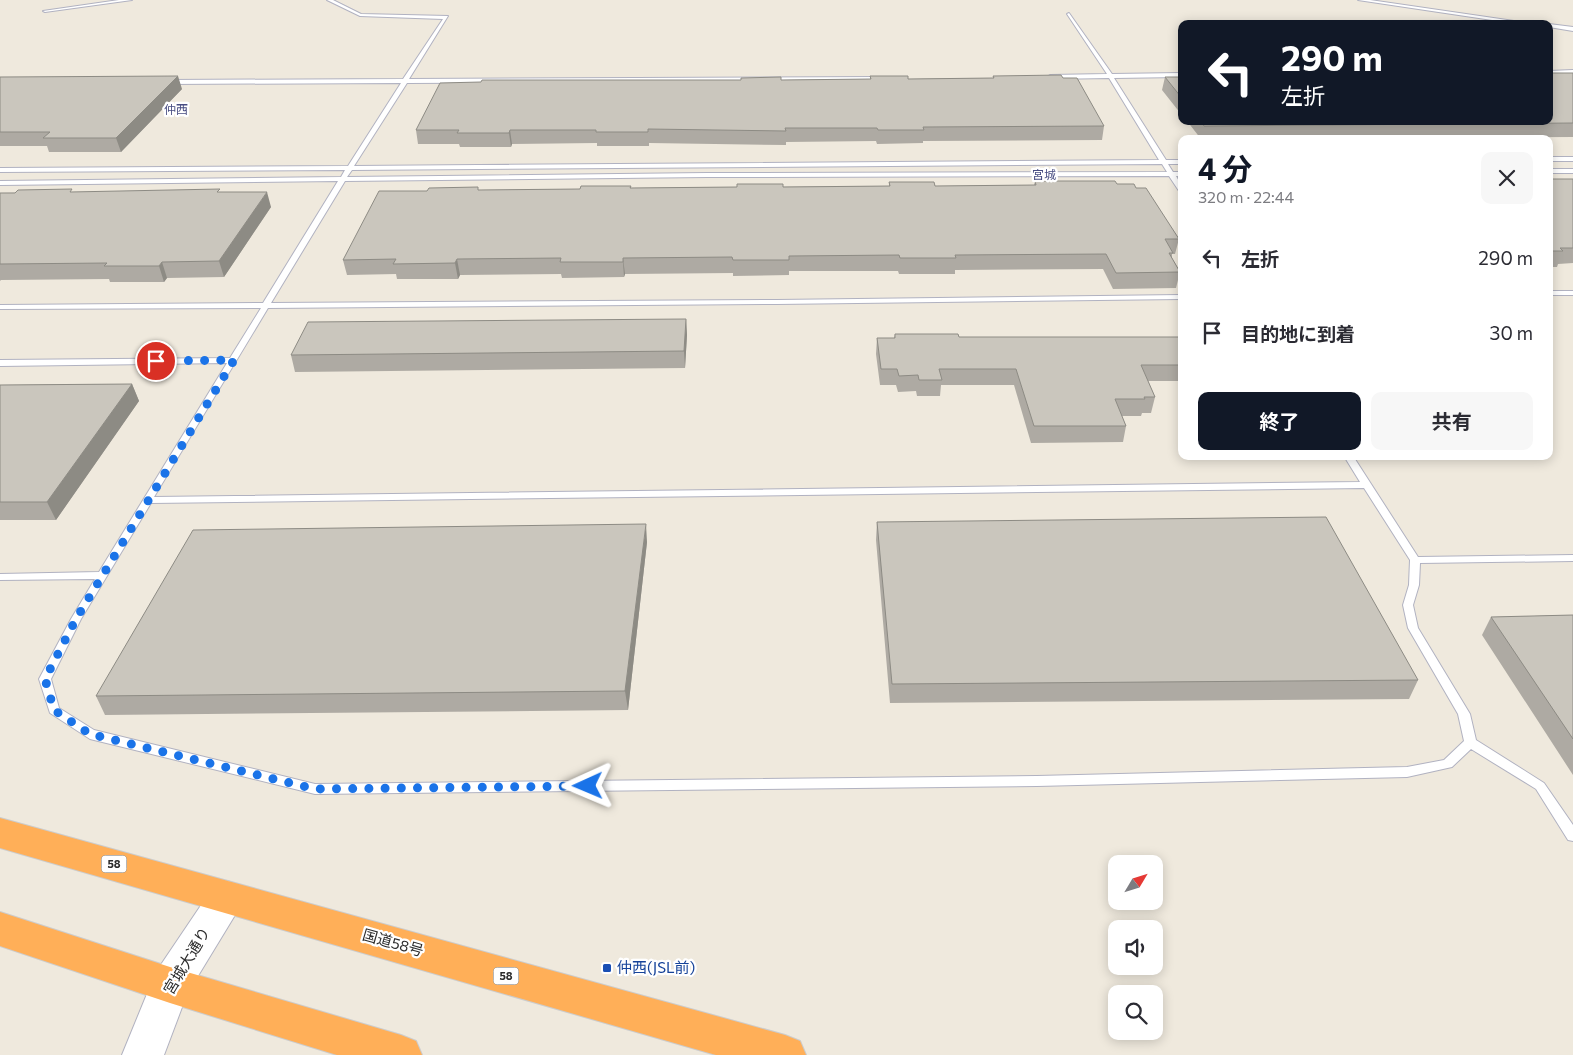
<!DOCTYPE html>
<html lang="ja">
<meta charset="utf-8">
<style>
body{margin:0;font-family:Commissioner,"Noto Sans JP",sans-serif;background:#f7f7f7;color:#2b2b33;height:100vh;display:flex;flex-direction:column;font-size:19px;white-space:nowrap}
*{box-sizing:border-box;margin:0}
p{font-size:16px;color:#7c7c81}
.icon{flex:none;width:28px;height:28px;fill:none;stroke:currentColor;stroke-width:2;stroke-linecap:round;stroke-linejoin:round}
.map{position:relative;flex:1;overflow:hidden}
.details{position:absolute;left:1178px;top:135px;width:375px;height:325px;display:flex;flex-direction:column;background:#fff;border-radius:10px;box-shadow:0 2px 12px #0003}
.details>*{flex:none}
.banner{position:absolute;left:1178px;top:20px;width:375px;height:105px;border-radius:10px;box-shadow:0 2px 12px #0003;background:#111827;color:#fff;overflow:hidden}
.needle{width:32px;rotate:52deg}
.tools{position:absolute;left:1108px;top:855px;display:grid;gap:10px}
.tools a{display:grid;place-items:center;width:55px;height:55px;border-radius:10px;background:#fff;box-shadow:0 2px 12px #0003;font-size:25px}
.pin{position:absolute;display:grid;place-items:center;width:42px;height:42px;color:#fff;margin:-21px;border:2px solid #fff;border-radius:50%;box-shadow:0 1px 5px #0007}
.me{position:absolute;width:55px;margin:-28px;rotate:269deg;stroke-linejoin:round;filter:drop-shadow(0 0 4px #0008)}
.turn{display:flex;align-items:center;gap:18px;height:105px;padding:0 20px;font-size:22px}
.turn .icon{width:65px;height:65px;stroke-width:2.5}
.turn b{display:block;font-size:35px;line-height:42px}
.round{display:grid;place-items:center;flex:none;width:52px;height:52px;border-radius:10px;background:#f7f7f7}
.head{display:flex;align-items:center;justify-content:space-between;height:85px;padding:0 20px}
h1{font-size:30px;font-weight:700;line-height:38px;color:#111827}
.cta{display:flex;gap:10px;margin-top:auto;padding:10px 20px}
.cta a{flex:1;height:58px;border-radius:10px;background:#111827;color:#fff;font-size:20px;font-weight:700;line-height:58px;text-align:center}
.cta a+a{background:#f7f7f7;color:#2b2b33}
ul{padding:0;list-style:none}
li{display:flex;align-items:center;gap:15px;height:75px;padding:0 20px}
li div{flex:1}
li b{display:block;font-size:19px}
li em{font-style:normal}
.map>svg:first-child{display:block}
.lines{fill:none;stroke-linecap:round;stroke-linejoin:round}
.lane-casing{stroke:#b1b2c1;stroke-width:2}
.secondary-casing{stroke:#b1b2c1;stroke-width:2}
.highway-casing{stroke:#ccc;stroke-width:2}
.lane{fill:#fff;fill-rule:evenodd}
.secondary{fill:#fff;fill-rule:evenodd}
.highway{fill:#ffaf58;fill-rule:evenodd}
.wall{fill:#aeaaa3}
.shaded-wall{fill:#8d8b84}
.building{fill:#cac6bd;stroke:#8d8b84}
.route{stroke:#1a73e8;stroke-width:9;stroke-dasharray:0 16.2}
.transit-dot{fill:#1a4fb4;stroke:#fff;stroke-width:2}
.labels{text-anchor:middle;stroke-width:4.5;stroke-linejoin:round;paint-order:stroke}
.shield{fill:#fff;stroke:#6b6b6b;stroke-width:1}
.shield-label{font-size:11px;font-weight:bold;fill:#2c2c2c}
.far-quarter-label{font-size:12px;fill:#484d82;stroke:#fff}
.near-street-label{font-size:15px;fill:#2c2c2c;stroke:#fff}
.near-transit-label{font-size:15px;fill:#164399;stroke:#fff;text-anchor:start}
</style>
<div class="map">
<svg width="1573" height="1055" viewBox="0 0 1573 1055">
<rect width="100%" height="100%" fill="#efe9dd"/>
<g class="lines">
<defs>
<path id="lane" d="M119,0h13l-87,12 -2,-1z
M327,0h6l28,14 87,2 -39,63 474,-2 3,2 -3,2 -476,2 -53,83 805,-6 -50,-82 -59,1 -3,-2 3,-2 57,-1 -40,-60 2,-1 43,61 69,-1v4l-67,1 52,82h15v4h-13l5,8h8v4h-5l5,9v7l-2,-1 -10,-15 -462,1 -362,4 -74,122 506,-3 404,-5v4l-404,5 -509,4 -114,189 1206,-15 -16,-26h9l65,101 155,-2v6l-153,2 -1,22 -6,20 5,23 52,86 6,26 68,43 29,42v16l-5,-1 -32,-51 -65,-40 -19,18 -45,10 -370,9 -722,8 -225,-55 -40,-26 -11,-34 32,-60 24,-40 -95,1v-6l99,-2 128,-209 -227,3v-6l230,-2 31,-50 -261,1v-4l263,-2 75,-122 -338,4v-4l341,-4 4,-7 -345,2v-4l348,-2 53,-83 -234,1 -3,-2 3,-2 236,-1 40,-60 -83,-3zM1162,164l5,8 -460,1 -360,4 5,-7zM1364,488l46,72 -1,25 -6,20 5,23 50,86 6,27 -20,19 -37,7 -370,9 -722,8 -221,-54 -35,-22 -8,-29 30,-60 70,-116z
M1358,0h12l164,24h-15z
M1549,24l24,3v4l-24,-4z
M1573,70v4l-24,1v-4z
M1549,157h24v4h-24z
M1549,169h24v4h-24z
M1549,291h24v4h-24z"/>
<path id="secondary" d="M227,881l13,5 6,11 -59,97 -23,61h-42l34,-83 58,-86z"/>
<path id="highway" d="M0,818l785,217 15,6 6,14h-90l-716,-207z
M0,912l170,55 231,68 15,6 6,14h-85l-167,-52 -170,-57z"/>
</defs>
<!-- lane casing -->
<use href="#lane" class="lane-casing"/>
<!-- secondary casing -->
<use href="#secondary" class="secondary-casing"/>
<!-- highway casing -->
<use href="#highway" class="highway-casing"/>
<!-- lane -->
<use href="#lane" class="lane"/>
<!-- secondary -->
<use href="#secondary" class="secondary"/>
<!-- highway -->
<use href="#highway" class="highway"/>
</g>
<!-- wall -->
<path class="wall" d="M1573,73v64l-372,2 -14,-18h362z
M870,76l38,3 85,-1v-2l70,2 41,48 -2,14 -179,1v2l-46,1 -1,-3 -90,1v3l-137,-2v3h-52v-3l-85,1 -1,3h-51l-1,-3h-41l-2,-14 365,-50 89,-1z
M0,77l182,12 -61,63h-72l-2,-6h-47z
M1165,77h16v37l-19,-24z
M1549,179h24v84l-15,1 -1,3h-8z
M1035,181l82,3 19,4 43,51 -4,15h-3v4l8,14 -4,16 -63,1 -10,-20 -148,1v4h-56l-1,-3h-109v4l-56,1v-3l-108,1 -1,3 -62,1 -1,-4 -101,1 -2,4h-61l-1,-5 -49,1 -4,-15 136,-70 101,-1 51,-3v2l258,-2v-4l46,4 99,-1z
M73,192h148l50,15 -47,70 -57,1 -3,4h-54l-1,-3 -108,1 -1,1v-88z
M686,319l1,16 -2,33 -390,4 -4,-17z
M895,334l64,3h222v44h-33l7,16 -4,16h-9l-1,3h-19l4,10 -3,16 -92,1 -17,-58h-73l-1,11h-23l-1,-5 -18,1 -2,-7h-16l-4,-31 1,-16h17z
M132,384l7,17 -83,119h-56v-135z
M877,522l541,158 -9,19 -519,4 -14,-163z
M647,542l-19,168 -523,5 -9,-19z
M1573,615v160l-91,-140 9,-18z"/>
<!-- shaded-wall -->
<path class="shaded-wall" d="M178,76l4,13 -61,63 -5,-14z
M510,130l2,14 -1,3 -2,-14z
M267,192l4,15 -47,70 -5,-16z
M623,258l2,16 -1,3 -1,-15z
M457,259l3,16 -2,4 -3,-16z
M162,262l5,16 -3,4 -5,-16z
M686,319l1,16 -2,33 -1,-17z
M132,384l7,17 -83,119 -9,-18z
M646,524l1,18 -19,168 -3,-19z"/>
<!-- building -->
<path class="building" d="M1549,73h24v50l-369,3 -3,-5h348z
M1061,75l2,3h14l27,48 -181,1 1,3h-46l-1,-2h-92l1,3 -138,-2v3h-52v-2h-86l-1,3h-52l2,-3h-43l24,-47 41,-1 1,-2h259v-2l40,-1v3l90,-1 -1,-3h38v3l86,-1 -1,-2z
M178,76l-62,62h-73l7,-6h-50v-55z
M1165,77h16v20z
M1549,179h24v69h-13l3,3h-14z
M1035,181h80l2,3h17l2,4h10l33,51h-14l8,14h-4l11,19 -64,1 -10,-19 -151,1 1,3h-56l-1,-3 -110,1v4h-56l-1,-3 -109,1v4h-63l1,-4 -104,1 -2,4 -62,1 3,-5 -53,1 36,-69h48l2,-3 49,-1v3l102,-1 1,-3h50l-1,2 107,-1v-3h46v3l107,-1 -1,-4h45l1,4 101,-1z
M72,189l-2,3 150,-3 -3,3h50l-48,69 -57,1 -3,4h-55l3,-3 -107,1v-71h15l3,-3z
M686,319l-2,32 -393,4 17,-33z
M895,334h63l1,3h222v28h-40l14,32h-11l1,2h-30l11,27h-92l-18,-57h-77l3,11h-23l-1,-5 -19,1 -2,-7h-16l-4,-31h18z
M132,384l-85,118h-47v-117z
M1326,517l92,163 -526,4 -15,-162z
M646,524l-21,167 -529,5 97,-166z
M1573,615v124l-82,-122z"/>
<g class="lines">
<!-- route -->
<path class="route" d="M156,361l78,-1 -158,259 -31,60 9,31 36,24 225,55 273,-3"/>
</g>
<!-- markers -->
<rect class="transit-dot" x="602" y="963" width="10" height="10" rx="2.5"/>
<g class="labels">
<!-- shield labels -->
<g class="shield">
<rect x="101.5" y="855.5" width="25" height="17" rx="4"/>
<rect x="493.5" y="967.5" width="25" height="17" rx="4"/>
</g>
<g class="shield-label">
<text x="114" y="868">58</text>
<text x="506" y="980">58</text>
</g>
<!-- far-quarter labels -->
<g class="far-quarter-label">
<text x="176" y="114">仲西</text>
<text x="1044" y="179">宮城</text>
</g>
<!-- near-street labels -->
<g class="near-street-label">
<text transform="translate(393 943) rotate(16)" y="5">国道58号</text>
<text transform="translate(187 961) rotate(-59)" y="5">宮城大通り</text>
</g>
<!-- near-transit labels -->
<g class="near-transit-label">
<text x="617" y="973">仲西(JSL前)</text>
</g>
</g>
</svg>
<div class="tools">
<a><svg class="needle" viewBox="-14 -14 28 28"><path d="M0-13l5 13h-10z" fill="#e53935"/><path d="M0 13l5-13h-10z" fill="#7c7c81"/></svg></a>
<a><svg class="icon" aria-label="sound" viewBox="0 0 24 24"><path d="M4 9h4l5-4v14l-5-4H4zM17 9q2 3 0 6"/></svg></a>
<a><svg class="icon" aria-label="search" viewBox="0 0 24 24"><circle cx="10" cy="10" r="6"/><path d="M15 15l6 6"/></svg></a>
</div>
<div class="pin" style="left:156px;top:361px;background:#d93025"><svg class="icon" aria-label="arrive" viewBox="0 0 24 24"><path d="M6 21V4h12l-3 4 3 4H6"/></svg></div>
<svg class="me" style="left:588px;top:786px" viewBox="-20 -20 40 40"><path d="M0-17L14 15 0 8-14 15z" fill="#1a73e8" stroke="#fff" stroke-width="4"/></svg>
<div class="banner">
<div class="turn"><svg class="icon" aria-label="left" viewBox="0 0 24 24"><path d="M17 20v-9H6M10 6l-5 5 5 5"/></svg><div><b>290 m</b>左折</div></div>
</div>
<section class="details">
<div class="head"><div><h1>4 分</h1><p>320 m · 22:44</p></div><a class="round"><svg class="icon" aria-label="close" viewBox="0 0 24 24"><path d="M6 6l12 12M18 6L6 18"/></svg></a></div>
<ul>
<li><svg class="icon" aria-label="left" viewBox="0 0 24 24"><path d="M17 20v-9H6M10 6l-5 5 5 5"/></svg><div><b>左折</b></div><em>290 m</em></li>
<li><svg class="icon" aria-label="arrive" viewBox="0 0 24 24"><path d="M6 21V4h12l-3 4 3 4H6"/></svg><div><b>目的地に到着</b></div><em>30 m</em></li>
</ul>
<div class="cta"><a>終了</a><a>共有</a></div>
</section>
</div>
